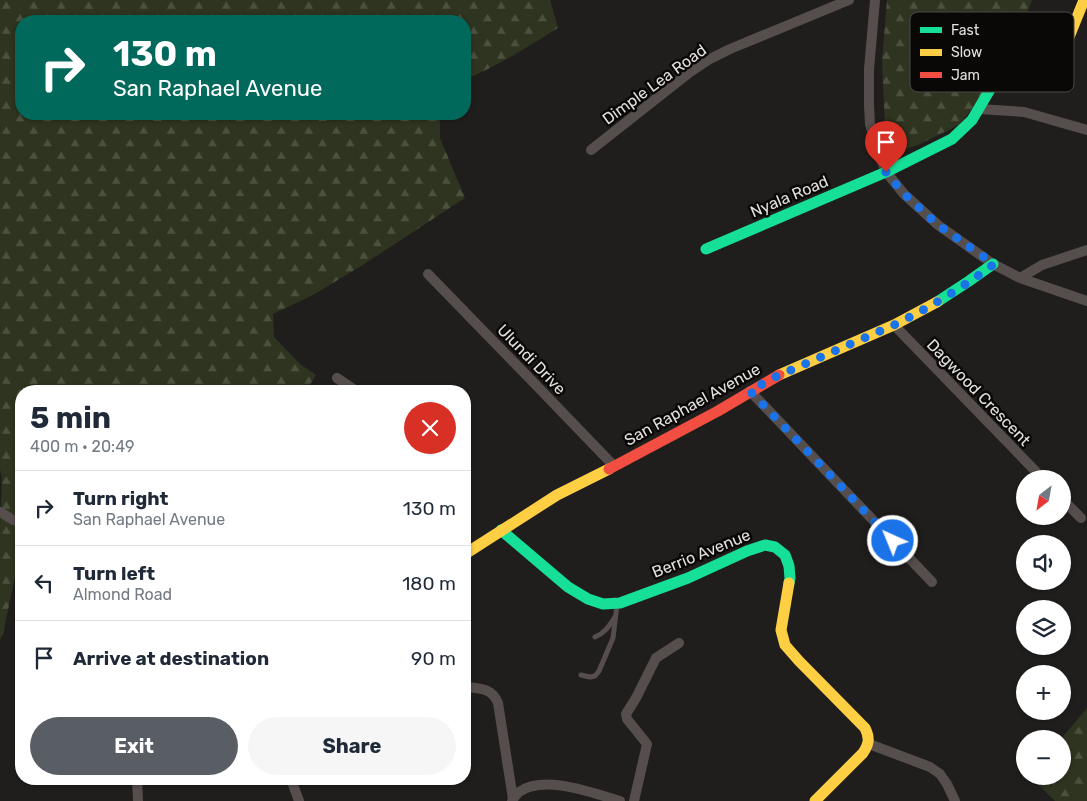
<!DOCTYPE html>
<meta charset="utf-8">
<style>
body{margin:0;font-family:Rubik,sans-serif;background:#f6f6f7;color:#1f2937;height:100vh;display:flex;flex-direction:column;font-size:19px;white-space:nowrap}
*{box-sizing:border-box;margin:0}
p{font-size:16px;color:#747a83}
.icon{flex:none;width:28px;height:28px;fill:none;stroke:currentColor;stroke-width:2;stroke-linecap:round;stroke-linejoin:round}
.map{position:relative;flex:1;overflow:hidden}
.drawer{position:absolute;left:15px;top:385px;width:456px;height:400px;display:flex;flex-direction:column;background:#fff;border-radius:20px;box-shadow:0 1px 4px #0004}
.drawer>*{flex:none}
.top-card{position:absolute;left:15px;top:15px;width:456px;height:105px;border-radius:20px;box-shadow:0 1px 4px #0004;background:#00695c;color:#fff;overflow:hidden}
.needle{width:32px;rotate:211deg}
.controls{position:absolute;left:1016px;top:470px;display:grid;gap:10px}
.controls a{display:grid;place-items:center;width:55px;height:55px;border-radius:50%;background:#fff;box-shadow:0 1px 4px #0004;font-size:25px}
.pin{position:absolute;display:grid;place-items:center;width:42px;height:42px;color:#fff;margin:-51px -21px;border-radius:50% 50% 50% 0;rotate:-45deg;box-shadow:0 0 5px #0007}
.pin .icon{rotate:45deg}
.me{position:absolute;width:55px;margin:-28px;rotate:316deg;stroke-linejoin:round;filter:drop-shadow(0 0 4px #0008)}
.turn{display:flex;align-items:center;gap:18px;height:105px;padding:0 15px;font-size:22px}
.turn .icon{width:65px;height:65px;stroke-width:2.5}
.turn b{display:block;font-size:35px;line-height:42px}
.round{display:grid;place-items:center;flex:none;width:52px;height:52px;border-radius:26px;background:#f6f6f7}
.headline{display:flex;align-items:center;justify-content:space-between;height:85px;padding:0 15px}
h1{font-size:30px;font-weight:700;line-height:38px}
.cta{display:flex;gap:10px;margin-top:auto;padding:10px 15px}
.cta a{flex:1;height:58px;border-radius:30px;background:#595d64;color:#fff;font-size:20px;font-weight:700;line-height:58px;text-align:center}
.cta a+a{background:#f6f6f7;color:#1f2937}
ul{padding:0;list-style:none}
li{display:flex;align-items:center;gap:15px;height:75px;padding:0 15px;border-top:1px solid #e0e1e3}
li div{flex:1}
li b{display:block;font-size:19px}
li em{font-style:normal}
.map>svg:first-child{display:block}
.forest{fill:url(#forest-firs)}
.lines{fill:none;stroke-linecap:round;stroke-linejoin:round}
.lane{stroke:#564e4c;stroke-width:5}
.street{stroke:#564e4c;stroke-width:10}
.fast{stroke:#16e098;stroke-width:11}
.slow{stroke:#ffcf43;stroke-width:11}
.jam{stroke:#f24e42;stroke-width:11}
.route{stroke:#1a73e8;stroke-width:9;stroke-dasharray:0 16.2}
.labels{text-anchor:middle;stroke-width:5;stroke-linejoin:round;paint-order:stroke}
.street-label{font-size:16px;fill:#e3e0df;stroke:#090807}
.key{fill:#090807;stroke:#4a4948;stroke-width:1}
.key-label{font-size:14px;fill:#e3e0df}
</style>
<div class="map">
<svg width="1087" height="801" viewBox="0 0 1087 801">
<defs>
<pattern id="forest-firs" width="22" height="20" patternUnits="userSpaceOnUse" patternTransform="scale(1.25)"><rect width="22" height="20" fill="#2e341f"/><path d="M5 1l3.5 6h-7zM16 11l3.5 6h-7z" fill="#4c513f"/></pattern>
</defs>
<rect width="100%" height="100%" fill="#201e1c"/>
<!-- forest -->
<path class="forest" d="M0,0h550l8,28c-30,19 -60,38 -93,51v-58h-444v93h419v24l25,60 -104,68 -48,29 -40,19 1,23 26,27 16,11 -10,16h-11l-38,-4 -25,4h-211v167h-2l-16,76 -3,6v-115l2,-46 -2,-10z
M887,0h145l-9,22 -48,83 -16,20 -41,20 -17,5 -9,-3 -7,-21 -3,-65z
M1087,708v93h-32l-26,-25h33v-37h-1z"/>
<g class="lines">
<!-- lane -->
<path class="lane" d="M595,637c10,-4 14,-11 20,-20
M581,675l9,2 5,-1 4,-5 14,-33 4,-33
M369,779l10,2"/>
<!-- street -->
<path class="street" d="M875,0l-6,69v36l1,19 6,22 10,26 18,22 34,31 55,39 27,14 67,23
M979,109l45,3 63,18
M591,150l99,-78 18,-12 22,-11 119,-49
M428,274l107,110 79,82
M1020,278l22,-13 45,-15
M894,325l149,154
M337,378l19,13
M750,391l182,191
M1062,499l19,19
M0,512l13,8 8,2
M465,687c15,1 27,1 33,16l15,96
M869,744l61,23 10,7 7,10 8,17
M137,779l1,22
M291,779l8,22
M512,801c2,-3 4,-7 7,-9 25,-18 74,1 101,9
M634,801l13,-57 -20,-25 -1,-5 10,-16 20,-40 23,-15"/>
<!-- fast -->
<path class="fast" d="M706,249l180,-77 66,-33 20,-19 46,-78
M937,302l32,-21 24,-17
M501,530l67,57 20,12 15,5 17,-1 68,-25 59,-27 18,-6 10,2 10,8 4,11 1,12 -1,5"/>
<!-- slow -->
<path class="slow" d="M1018,42l2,-3c12,7 25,17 39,17l6,-9 19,-47
M779,375l115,-50 43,-23
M465,554l92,-59 52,-26
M789,583l-8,47 4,15 14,16 66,67c5,10 4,16 -2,25l-48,48"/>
<!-- jam -->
<path class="jam" d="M609,469l109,-58 61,-36"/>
</g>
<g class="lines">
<!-- route -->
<path class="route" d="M886,172l18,22 34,31 56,39c-32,24 -65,44 -100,61l-121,53 -23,13 143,150"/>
</g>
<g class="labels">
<!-- street labels -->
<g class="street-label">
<text transform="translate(654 84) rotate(-36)" y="6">Dimple Lea Road</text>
<text transform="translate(789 196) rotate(-23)" y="6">Nyala Road</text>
<text transform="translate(532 359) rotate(46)" y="6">Ulundi Drive</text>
<text transform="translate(979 392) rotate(46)" y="6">Dagwood Crescent</text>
<text transform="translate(692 404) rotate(-29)" y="6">San Raphael Avenue</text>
<text transform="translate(701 553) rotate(-22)" y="6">Berrio Avenue</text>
</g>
</g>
<!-- legend -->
<rect x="910" y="12" width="164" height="80" rx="8" class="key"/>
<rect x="920" y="27" width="22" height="6" fill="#16e098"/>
<rect x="920" y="49" width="22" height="7" fill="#ffcf43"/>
<rect x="920" y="72" width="22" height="6" fill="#f24e42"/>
<g class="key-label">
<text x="951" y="35">Fast</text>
<text x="951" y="57">Slow</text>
<text x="951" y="80">Jam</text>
</g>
</svg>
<div class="controls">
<a><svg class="needle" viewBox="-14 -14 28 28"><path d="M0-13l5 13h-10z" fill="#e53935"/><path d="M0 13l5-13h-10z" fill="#747a83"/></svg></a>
<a><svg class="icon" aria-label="sound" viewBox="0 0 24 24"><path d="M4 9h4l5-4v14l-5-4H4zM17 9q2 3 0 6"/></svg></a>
<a><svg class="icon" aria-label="layers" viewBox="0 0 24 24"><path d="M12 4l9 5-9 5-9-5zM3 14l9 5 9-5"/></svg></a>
<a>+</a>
<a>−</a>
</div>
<div class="pin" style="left:886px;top:172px;background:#d93025"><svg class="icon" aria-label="arrive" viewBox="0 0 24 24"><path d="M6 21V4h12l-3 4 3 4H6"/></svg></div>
<svg class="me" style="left:893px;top:541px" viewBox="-20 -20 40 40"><circle r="17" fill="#1a73e8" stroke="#fff" stroke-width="3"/><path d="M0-11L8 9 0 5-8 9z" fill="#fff"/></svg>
<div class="top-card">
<div class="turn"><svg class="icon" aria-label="right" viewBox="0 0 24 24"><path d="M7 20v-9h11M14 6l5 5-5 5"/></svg><div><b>130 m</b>San Raphael Avenue</div></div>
</div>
<section class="drawer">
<div class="headline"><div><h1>5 min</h1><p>400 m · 20:49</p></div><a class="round" style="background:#d93025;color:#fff"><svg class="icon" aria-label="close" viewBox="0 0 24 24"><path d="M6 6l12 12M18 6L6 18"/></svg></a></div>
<ul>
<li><svg class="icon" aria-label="right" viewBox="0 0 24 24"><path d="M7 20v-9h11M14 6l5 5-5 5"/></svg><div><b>Turn right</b><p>San Raphael Avenue</p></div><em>130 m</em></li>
<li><svg class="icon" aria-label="left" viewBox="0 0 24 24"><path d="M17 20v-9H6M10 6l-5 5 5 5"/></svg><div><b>Turn left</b><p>Almond Road</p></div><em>180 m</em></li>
<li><svg class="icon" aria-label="arrive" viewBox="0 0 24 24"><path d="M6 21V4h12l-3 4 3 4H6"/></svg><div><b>Arrive at destination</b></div><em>90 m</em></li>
</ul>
<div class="cta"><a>Exit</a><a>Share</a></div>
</section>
</div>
